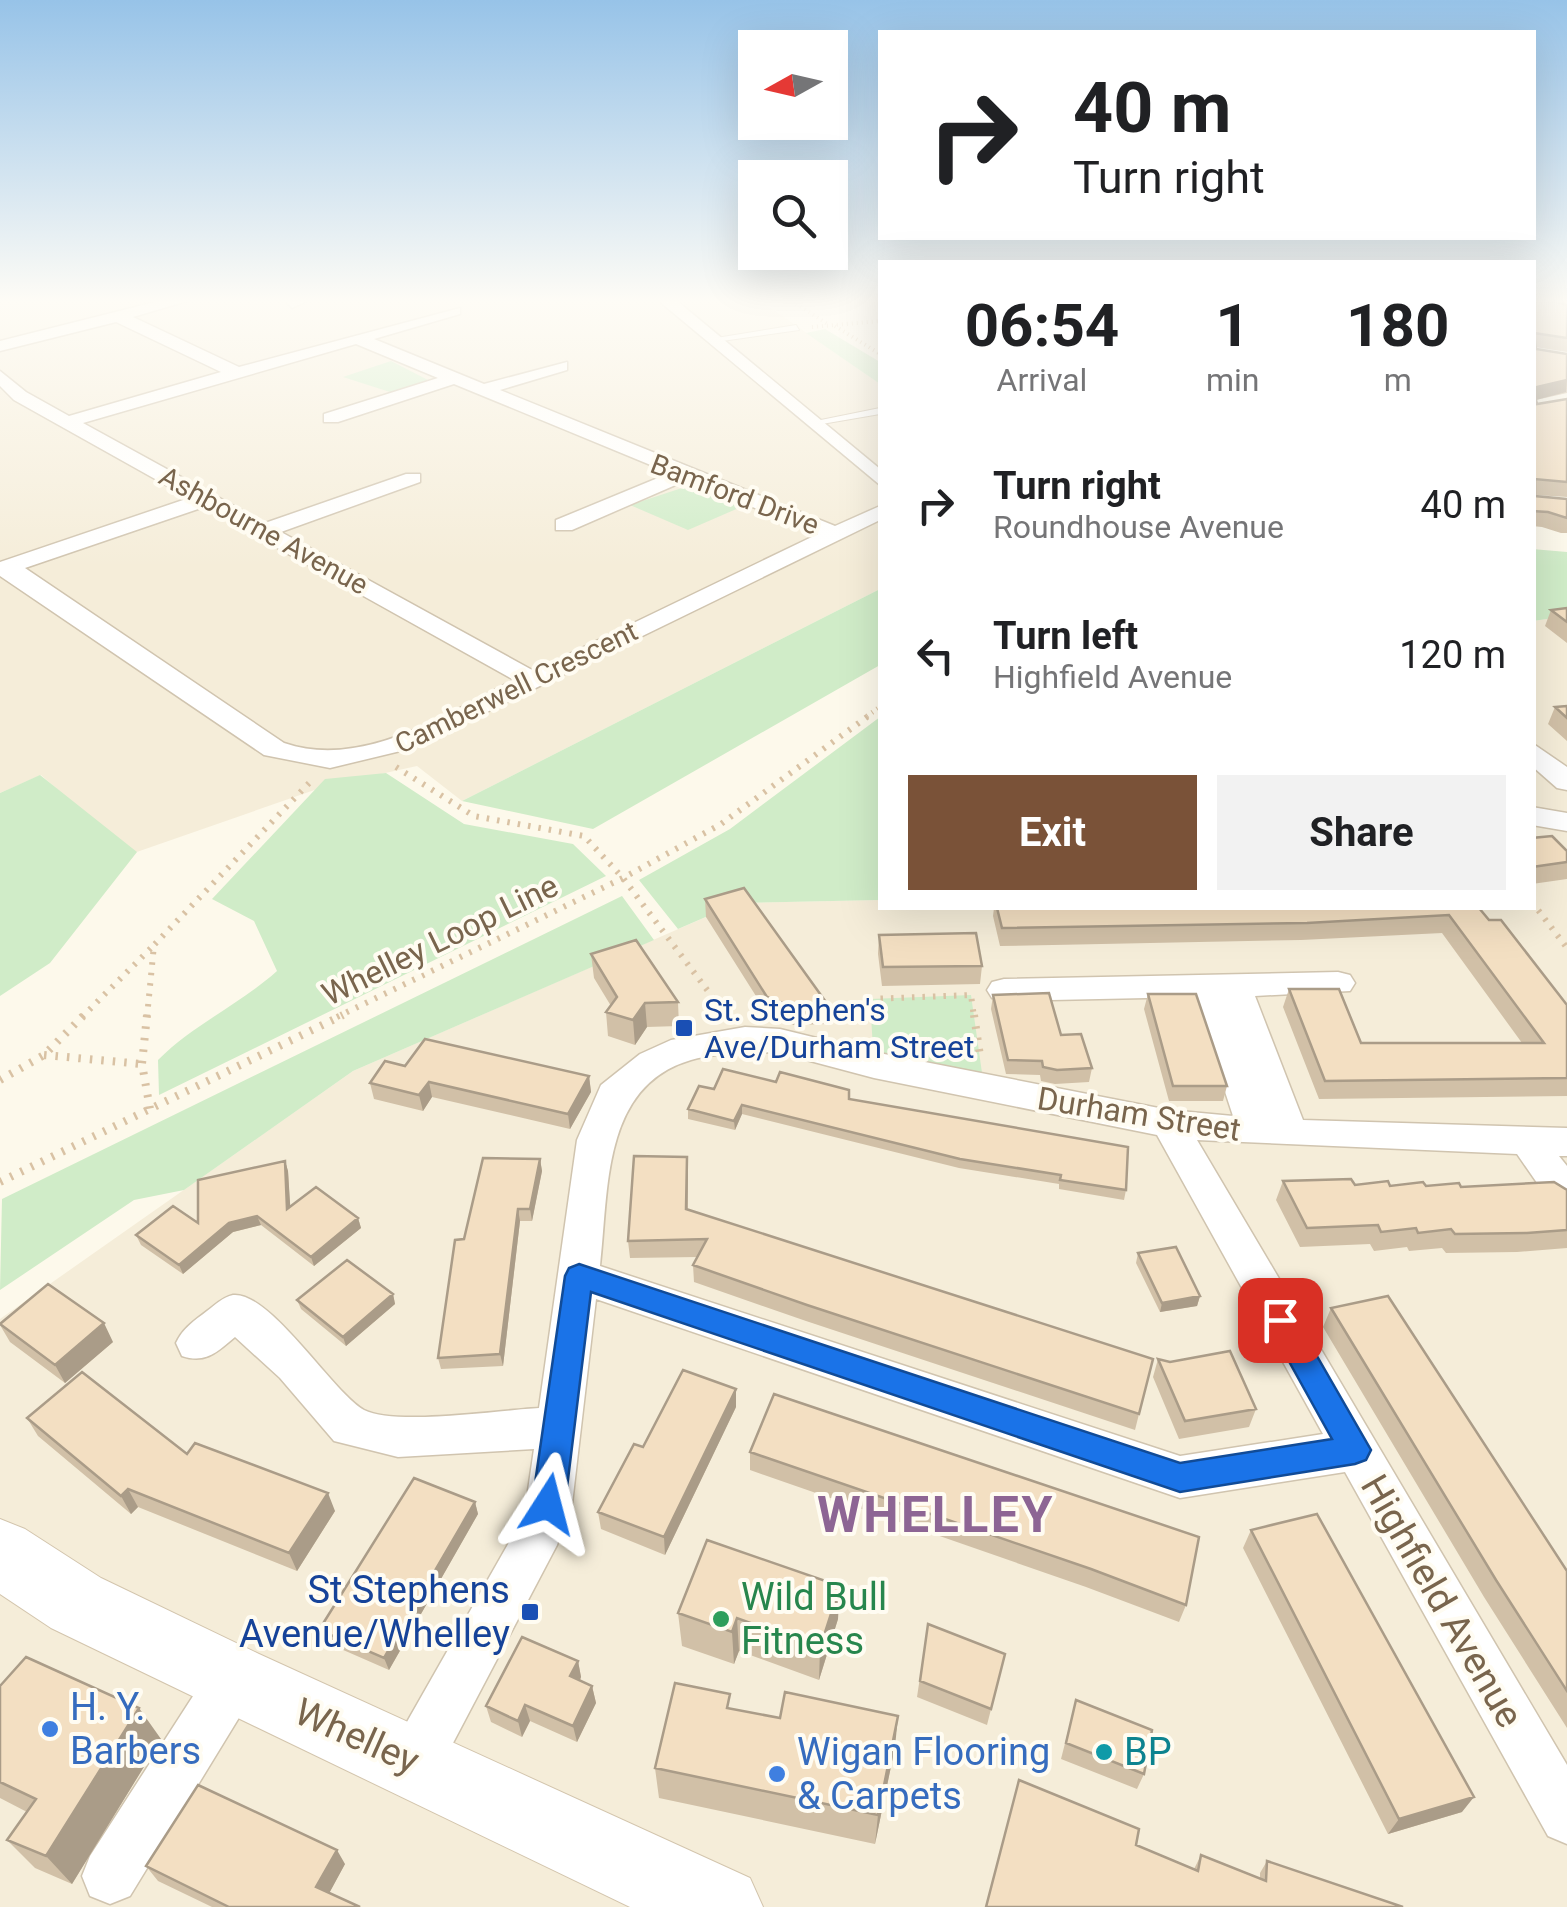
<!DOCTYPE html>
<style>
body{margin:0;font-family:Roboto,sans-serif;background:#f2f2f2;color:#202124;height:100vh;display:flex;flex-direction:column;font-size:38px;white-space:nowrap}
*{box-sizing:border-box;margin:0}
p{font-size:32px;color:#757577}
.icon{flex:none;width:55px;height:55px;fill:none;stroke:currentColor;stroke-width:2;stroke-linecap:round;stroke-linejoin:round}
.map{position:relative;flex:1;overflow:hidden}
.panel{position:absolute;left:878px;top:260px;width:658px;height:650px;display:flex;flex-direction:column;background:#fff;border-radius:0px;box-shadow:0 10px 40px #0002}
.panel>*{flex:none}
.guide{position:absolute;left:878px;top:30px;width:658px;height:210px;border-radius:0px;box-shadow:0 10px 40px #0002;background:#fff;color:#202124;overflow:hidden}
.needle{width:65px;rotate:262deg}
.buttons{position:absolute;left:738px;top:30px;display:grid;gap:20px}
.buttons a{display:grid;place-items:center;width:110px;height:110px;border-radius:0px;background:#fff;box-shadow:0 10px 40px #0002;font-size:50px}
.pin{position:absolute;display:grid;place-items:center;width:85px;height:85px;color:#fff;margin:-42px;border-radius:20px;box-shadow:0 5px 15px #0006}
.me{position:absolute;width:110px;margin:-55px;rotate:9deg;stroke-linejoin:round;filter:drop-shadow(0 0 8px #0008)}
.turn{display:flex;align-items:center;gap:35px;height:210px;padding:0 30px;font-size:45px}
.turn .icon{width:130px;height:130px;stroke-width:2.5}
.turn b{display:block;font-size:70px;line-height:85px}
.eta{display:flex;justify-content:space-evenly;align-items:center;height:170px;text-align:center}
.eta b{font-size:60px;font-weight:700;line-height:70px}
.primary-button{display:flex;gap:20px;margin-top:auto;padding:20px 30px}
.primary-button a{flex:1;height:115px;border-radius:0px;background:#7a5238;color:#fff;font-size:40px;font-weight:700;line-height:115px;text-align:center}
.primary-button a+a{background:#f2f2f2;color:#202124}
ul{padding:0;list-style:none}
li{display:flex;align-items:center;gap:30px;height:150px;padding:0 30px}
li div{flex:1}
li b{display:block;font-size:38px}
li em{font-style:normal}
.map>svg:first-child{display:block}
.residential{fill:#f5edd9}
.green{fill:#d0ecc8}
.lines{fill:none;stroke-linecap:round;stroke-linejoin:round}
.service-casing{stroke:#d0c4af;stroke-width:2}
.minor-casing{stroke:#d0c4af;stroke-width:3}
.secondary-casing{stroke:#d3c5ad;stroke-width:2}
.path-far3{stroke:#d9c2a4;stroke-width:4;stroke-dasharray:1 4;stroke-linecap:butt}
.path-far2{stroke:#d9c2a4;stroke-width:5;stroke-dasharray:1 5;stroke-linecap:butt}
.path-far1{stroke:#d9c2a4;stroke-width:6;stroke-dasharray:2.5 8;stroke-linecap:butt}
.path{stroke:#d9c2a4;stroke-width:8;stroke-dasharray:2.5 9;stroke-linecap:butt}
.service{fill:#fff;fill-rule:evenodd}
.minor{fill:#fff;fill-rule:evenodd}
.secondary{fill:#fff;fill-rule:evenodd}
.wall{fill:#d1c0a7}
.shaded-wall{fill:#aa9c88}
.building{fill:#f3dfc2;stroke:#aa9c88;stroke-width:2.5}
.route{fill:#1a73e8;stroke:#114b97;stroke-width:2.5}
.transit-dot{fill:#1a4fb4;stroke:#fffcf2;stroke-width:4}
.leisure-dot{fill:#2e9e5b;stroke:#fffcf2;stroke-width:4}
.shop-dot{fill:#3f7fe0;stroke:#fffcf2;stroke-width:4}
.culture-dot{fill:#0f9aa8;stroke:#fffcf2;stroke-width:4}
.labels{text-anchor:middle;stroke-width:8;stroke-linejoin:round;paint-order:stroke}
.far-street-label{font-size:28px;fill:#79654d;stroke:#fffcf2}
.street-label{font-size:32px;fill:#79654d;stroke:#fffcf2}
.transit-label{font-size:32px;fill:#164399;stroke:#fffcf2;text-anchor:start}
.near-transit-label{font-size:38px;fill:#164399;stroke:#fffcf2;text-anchor:end}
.near-leisure-label{font-size:38px;fill:#27864d;stroke:#fffcf2;text-anchor:start}
.near-street-label{font-size:38px;fill:#79654d;stroke:#fffcf2}
.near-shop-label{font-size:38px;fill:#366cbe;stroke:#fffcf2;text-anchor:start}
.near-culture-label{font-size:38px;fill:#0d838f;stroke:#fffcf2;text-anchor:start}
.near-district-label{font-size:50px;font-weight:bold;letter-spacing:2.5px;fill:#8d6594;stroke:#fffcf2}
</style>
<div class="map">
<svg width="1567" height="1907" viewBox="0 0 1567 1907">
<rect width="100%" height="100%" fill="#fdf9eb"/>
<!-- residential -->
<path class="residential" d="M0,301h761l119,83v205l-418,212 -45,-35 -91,20 -195,68 -90,-79 -41,18z
M1567,616v1291h-1567v-588l353,-248 385,-168 142,-3v8h652l1,-287z"/>
<!-- green -->
<path class="green" d="M825,329l55,33v22l-74,-51z
M391,361l37,19 -35,13 -50,-16z
M685,487l56,20 -53,23 -58,-25z
M1532,549l35,3v64l-34,5z
M880,589v76l-287,164 -131,-28z
M880,717v183l-142,3 -60,26 -39,-49 91,-51z
M386,773l78,51 109,20 33,32 -447,219 -1,-35c36,-36 81,-55 119,-89l-23,-50 -42,-22 113,-120z
M40,775l97,77 -87,111 -50,33v-203z
M622,896l32,44 -301,131 -169,119 -50,10 -134,90 2,-91z
M971,995l13,92 -110,-22 -4,-66z"/>
<g class="lines">
<defs>
<path id="service" d="M796,325l3,5 -84,12 -5,-3z
M880,408v6l-64,11 -5,-3z"/>
<path id="minor" d="M159,301h28l-54,16 106,50 221,-59v6l-86,25 110,45 83,-22v8l-67,20 335,136 45,-20v14l-467,228 -83,20 -66,-13 -264,-179v-14l189,-64 -175,-98 -14,-14v-15l26,21 43,24 152,-44 -105,-50 -116,29v-10zM356,344l82,34 -114,36v8h14l116,-38 216,89 -114,47v10h16l115,-50 131,54 -284,137 -253,-139 139,-50v-8h-14l-141,49 -182,-100zM204,507l310,173c-69,34 -151,90 -230,63l-259,-175z
M285,301h22l-15,7z
M659,301h18l203,168v16z
M1532,743l35,24v23l-10,-2 -25,-22z
M1532,807l35,6v18l-35,-6z
M1338,972l12,3 5,8 -5,8 -95,5 48,124 264,8v28h-8l8,10v44l-14,-4 -36,-52 -320,-14 370,625v79l-19,-8 -203,-364 -165,26 -584,-199 -24,205 -15,41 -124,236 -19,8 -19,-8 -8,-19 8,-19 120,-211 11,-28 8,-55 -136,8 -64,-16 -54,-63 -45,-41c-18,15 -29,27 -53,19l-6,-13c7,-15 18,-22 31,-32 8,-6 16,-14 26,-16 37,-4 101,99 131,115 31,16 137,0 175,-2l38,-268 24,-55 39,-31 31,-14 74,-13 35,2 94,23 295,58 64,6 -39,-119 -190,4 -12,-3 -5,-8 5,-8 12,-3zM745,1051l35,2 94,25 283,57 166,299 -143,22 -580,-190c9,-75 1,-180 91,-206 17,-5 36,-6 54,-9z
M233,1654l18,8 8,18 -8,18 -121,198 -20,8 -20,-8 -8,-20 8,-20 125,-194z"/>
<path id="secondary" d="M0,1519l25,10 76,49 158,76 491,224 13,29h-133l-579,-279 -51,-34z"/>
</defs>
<!-- service casing -->
<use href="#service" class="service-casing"/>
<!-- minor casing -->
<use href="#minor" class="minor-casing"/>
<!-- secondary casing -->
<use href="#secondary" class="secondary-casing"/>
<!-- path-far3 -->
<path class="path-far3" d="M792,301l37,24
M835,326l45,28
M812,327l68,-6"/>
<!-- path-far2 -->
<path class="path-far2" d="M867,716l13,-9"/>
<!-- path-far1 -->
<path class="path-far1" d="M396,767l78,49 110,20 39,42 103,137
M1532,902l35,46
M870,999l101,-4 3,22
M82,1017l71,-71
M147,1017l7,-72 158,-165
M337,1017l286,-139 98,-54 150,-110"/>
<!-- path -->
<path class="path" d="M147,1015l-5,49 8,45
M974,1015l6,41
M44,1055l98,9
M0,1080l44,-25 40,-40
M0,1182l343,-167"/>
<!-- service -->
<use href="#service" class="service"/>
<!-- minor -->
<use href="#minor" class="minor"/>
<!-- secondary -->
<use href="#secondary" class="secondary"/>
</g>
<!-- wall -->
<path class="wall" d="M1532,301l35,4v47l-32,-5 1,2 31,5v39l-31,7 1,4 30,-5v98l-32,-2v1l32,3v34h-6l-19,-6 -10,-1z
M1567,608v35l-22,-17 6,-16z
M1567,706v35l-19,-17 7,-17z
M1532,838l35,13v28l-35,5z
M705,899l123,106 -1,19 -34,1 -25,-10 -62,-98z
M994,908h485l88,97v91l-248,3 -36,-92 6,-18 72,54h161l-80,-110 -141,7 -301,6 -7,-30z
M879,935l103,31 -2,18 -98,2 -4,-32z
M591,954l87,48 1,24 -32,1 -12,18 -27,-9 -2,-24 5,-6 -17,-28z
M1148,994l79,92 -4,15h-54l-25,-92z
M993,995l68,40 31,33 -3,14 -34,2 -14,-3 -1,-6 -34,-1 -15,-65z
M405,1066l184,10 2,16 -21,37 -138,-32 -9,14 -49,-12 -4,-16z
M714,1089l135,10 277,91 -2,10 -65,-11v-5l-100,-16 -217,-54 -7,16 -47,-11v-10z
M687,1157l1,53 451,204 -4,16 -329,-109 -112,-39 -1,-17 4,-8 -67,1 -2,-17z
M540,1159l2,12 -10,50h-12l-17,145 -62,3 -3,-11 26,-119z
M285,1161l3,10 2,36 68,11 3,10 -47,38 -53,-41 -28,7 -50,42 -42,-29 -5,-10 62,-12z
M1283,1181l72,4 212,5v58l-50,4 -71,1 -4,-5 -33,3 -2,-4 -33,4 -4,-7 -70,3 -24,-47z
M1138,1253l62,43 -3,10 -37,6 -24,-49z
M393,1294l2,10 -49,42 -45,-37 -4,-9z
M1331,1308l205,217 31,46v157l-83,-131 -161,-270z
M0,1325l113,17 -48,41 -55,-41z
M1158,1359l98,50 -7,18 -70,12 -26,-62z
M774,1394l412,211 -7,17 -93,-35 -336,-117v-18z
M736,1407l-71,148 -64,-26 -3,-17 45,-65z
M27,1418l160,36 148,57 -38,60 -159,-64 -7,7 -93,-78z
M475,1502l3,12 -89,156 -64,-28 -6,-12z
M1251,1530l211,282 -74,22 -145,-286z
M678,1613l160,6 -19,61 -80,-29 -5,13 -52,-18z
M928,1624l77,30 -18,71 -70,-28z
M578,1661l3,16 -1,4 12,5 4,17 -19,39 -47,-21 -8,16 -31,-15 -5,-16z
M0,1686l161,53 -89,145 -37,-16 -28,-28 20,-28 -27,-14z
M1076,1700l68,74 -7,15 -76,-30z
M731,1709l164,38 -20,97 -216,-46 -4,-30z
M1136,1845l58,24 7,-14 59,23v-5l7,-12 136,46h-418z
M345,1864l-16,29 31,14h-148l-54,-26 -12,-15z"/>
<!-- shaded-wall -->
<path class="shaded-wall" d="M1567,380l-1,12 -34,9 1,-13z
M645,1003l2,24 -12,18 -2,-25z
M589,1076l2,16 -21,37 -2,-15z
M429,1082l3,15 -9,14 -4,-16z
M742,1105v9l-7,16 -1,-9z
M687,1157l1,17 -1,52 -1,-17z
M540,1159l2,12 -10,50 -2,-12z
M285,1161l3,10 3,47 -4,-9z
M518,1209l2,12 -17,145 -3,-12z
M257,1216l4,9 -28,7 -50,42 -4,-9 50,-42z
M358,1218l3,10 -47,38 -3,-9z
M393,1294l2,10 -49,42 -3,-9z
M1200,1296l-3,10 -37,6 2,-9z
M104,1323l9,19 -48,41 -10,-18z
M736,1389v18l-71,148 -1,-18z
M128,1489l10,18 -7,7 -10,-18z
M328,1493l7,18 -38,60 -8,-18z
M475,1502l3,12 -89,156 -5,-12z
M840,1586l-2,33 -19,61 1,-32z
M737,1618l2,33 -5,13 -2,-32z
M578,1661l3,16 -7,16 -4,-17z
M592,1686l4,17 -19,39 -4,-16z
M525,1705l5,16 -8,16 -4,-16z
M139,1708l22,31 -89,145 -26,-28z
M898,1716l-3,31 -20,97 3,-29z
M1474,1797l-12,15 -74,22 11,-15z
M337,1850l8,14 -20,37 -9,-14z"/>
<!-- building -->
<path class="building" d="M1532,301h21l14,4v33l-33,-5 2,16 31,5v26l-34,8 4,16 30,-5v83l-32,-3v17l32,3v19l-19,-6 -16,-1z
M1567,608v14l-16,-12z
M1567,706v12l-12,-11z
M1552,836l15,15v11l-35,5v-29z
M744,888l84,117 -35,2 -26,-10 -62,-98z
M997,908h482l10,12h12l66,85v73l-242,3 -36,-92h50l22,54h183l-95,-128 -142,8 -305,5z
M976,933l6,33 -99,1 -4,-32z
M636,940l42,62 -33,1 -12,17 -27,-8 11,-15 -26,-43z
M1049,993l12,42 20,-1 11,34 -35,2 -14,-3 -1,-6 -34,-1 -15,-65z
M1148,994h48l31,92h-54z
M425,1039l164,37 -21,38 -139,-32 -10,13 -49,-12 15,-22 20,5z
M723,1069l53,13 4,-10 69,18v9l279,48 -2,43 -66,-10 1,-5 -101,-16 -218,-54 -8,16 -46,-12 11,-23 15,3z
M634,1156l53,1 -1,52 467,150 -14,55 -332,-109 -114,-40 14,-26 -79,2z
M483,1158l57,1 -10,50h-12l-18,145 -62,4 17,-118 9,-1z
M285,1161l2,48 29,-22 42,31 -47,39 -54,-41 -28,7 -50,42 -43,-30 37,-29 25,17v-43z
M1351,1179l4,6 33,-4 2,5 33,-4 3,4 33,-3 2,4 93,-5 13,8v40l-40,3 -72,1 -4,-5 -33,4 -2,-5 -35,4 -3,-7 -71,3 -24,-47z
M1176,1247l24,49 -38,7 -24,-50z
M347,1260l46,34 -50,43 -46,-37z
M48,1284l56,39 -49,42 -55,-41z
M1388,1296l179,275v120l-71,-111 -165,-272z
M1230,1351l26,58 -71,12 -27,-62 12,3z
M683,1370l53,19 -72,148 -66,-25 36,-68 9,3z
M82,1372l105,82 8,-11 133,50 -39,60 -161,-64 -7,7 -94,-78z
M774,1394l425,143 -13,68 -95,-36 -341,-117z
M414,1478l61,24 -91,156 -65,-28z
M1317,1514l157,283 -75,22 -148,-289z
M707,1540l133,46 -20,62 -83,-30 -5,14 -54,-19z
M928,1624l77,30 -14,55 -71,-28z
M522,1637l56,24 -8,15 22,10 -19,40 -48,-21 -7,16 -32,-15z
M26,1657l113,51 -93,148 -39,-16 29,-41 -36,-17v-96z
M675,1683l55,11 -3,14 53,10 5,-26 113,24 -20,99 -223,-47z
M1076,1700l76,30 -8,44 -78,-31z
M1019,1780l120,49 -3,16 62,26 3,-16 65,26 1,-20 136,46h-417z
M198,1785l139,65 -21,37 44,20h-131l-83,-41z"/>
<!-- sky -->
<linearGradient id="sky" x2="0" y2="1"><stop stop-color="#97c3e8"/><stop offset="0.53" stop-color="#fefcf6"/><stop offset="1" stop-color="#fefcf6" stop-opacity="0"/></linearGradient>
<rect width="1567" height="568" fill="url(#sky)"/>
<!-- route -->
<path class="route" d="M579,1264l601,199 152,-24 -66,-119 4,-9 10,-4 11,4 80,139 -5,10 -11,4 -175,28 -589,-200 -26,212 -5,11 -12,4 -11,-4 -5,-11 33,-228 4,-8z"/>
<!-- markers -->
<g class="transit-dot">
<rect x="674" y="1018" width="20" height="20" rx="5"/>
<rect x="520" y="1602" width="20" height="20" rx="5"/>
</g>
<circle class="leisure-dot" cx="721" cy="1619" r="10"/>
<g class="shop-dot">
<circle cx="50" cy="1729" r="10"/>
<circle cx="777" cy="1774" r="10"/>
</g>
<circle class="culture-dot" cx="1104" cy="1752" r="10"/>
<g class="labels">
<!-- far-street labels -->
<g class="far-street-label">
<text transform="translate(735 494) rotate(21)" y="10">Bamford Drive</text>
<text transform="translate(264 530) rotate(29)" y="10">Ashbourne Avenue</text>
<text transform="translate(516 687) rotate(-26)" y="10">Camberwell Crescent</text>
</g>
<!-- street labels -->
<g class="street-label">
<text transform="translate(440 940) rotate(-26)" y="11">Whelley Loop Line</text>
<text transform="translate(1139 1114) rotate(9)" y="11">Durham Street</text>
</g>
<!-- transit labels -->
<g class="transit-label">
<text x="704" y="1021">St. Stephen's<tspan x="704" dy="37">Ave/Durham Street</tspan></text>
</g>
<!-- near-transit labels -->
<g class="near-transit-label">
<text x="510" y="1603">St Stephens<tspan x="510" dy="44">Avenue/Whelley</tspan></text>
</g>
<!-- near-leisure labels -->
<g class="near-leisure-label">
<text x="741" y="1610">Wild Bull<tspan x="741" dy="44">Fitness</tspan></text>
</g>
<!-- near-street labels -->
<g class="near-street-label">
<text transform="translate(1442 1601) rotate(60)" y="13">Highfield Avenue</text>
<text transform="translate(357 1736) rotate(24)" y="13">Whelley</text>
</g>
<!-- near-shop labels -->
<g class="near-shop-label">
<text x="70" y="1720">H. Y.<tspan x="70" dy="44">Barbers</tspan></text>
<text x="797" y="1765">Wigan Flooring<tspan x="797" dy="44">&amp; Carpets</tspan></text>
</g>
<!-- near-culture labels -->
<g class="near-culture-label">
<text x="1124" y="1765">BP</text>
</g>
<!-- near-district labels -->
<g class="near-district-label">
<text x="936" y="1532">WHELLEY</text>
</g>
</g>
</svg>
<div class="buttons">
<a><svg class="needle" viewBox="-14 -14 28 28"><path d="M0-13l5 13h-10z" fill="#e53935"/><path d="M0 13l5-13h-10z" fill="#757577"/></svg></a>
<a><svg class="icon" aria-label="search" viewBox="0 0 24 24"><circle cx="10" cy="10" r="6"/><path d="M15 15l6 6"/></svg></a>
</div>
<div class="pin" style="left:1280px;top:1320px;background:#d93025"><svg class="icon" aria-label="arrive" viewBox="0 0 24 24"><path d="M6 21V4h12l-3 4 3 4H6"/></svg></div>
<svg class="me" style="left:548px;top:1504px" viewBox="-20 -20 40 40"><path d="M0-17L14 15 0 8-14 15z" fill="#1a73e8" stroke="#fff" stroke-width="4"/></svg>
<div class="guide">
<div class="turn"><svg class="icon" aria-label="right" viewBox="0 0 24 24"><path d="M7 20v-9h11M14 6l5 5-5 5"/></svg><div><b>40 m</b>Turn right</div></div>
</div>
<section class="panel">
<div class="eta">
<div><b>06:54</b><p>Arrival</p></div>
<div><b>1</b><p>min</p></div>
<div><b>180</b><p>m</p></div>
</div>
<ul>
<li><svg class="icon" aria-label="right" viewBox="0 0 24 24"><path d="M7 20v-9h11M14 6l5 5-5 5"/></svg><div><b>Turn right</b><p>Roundhouse Avenue</p></div><em>40 m</em></li>
<li><svg class="icon" aria-label="left" viewBox="0 0 24 24"><path d="M17 20v-9H6M10 6l-5 5 5 5"/></svg><div><b>Turn left</b><p>Highfield Avenue</p></div><em>120 m</em></li>
</ul>
<div class="primary-button"><a>Exit</a><a>Share</a></div>
</section>
</div>
